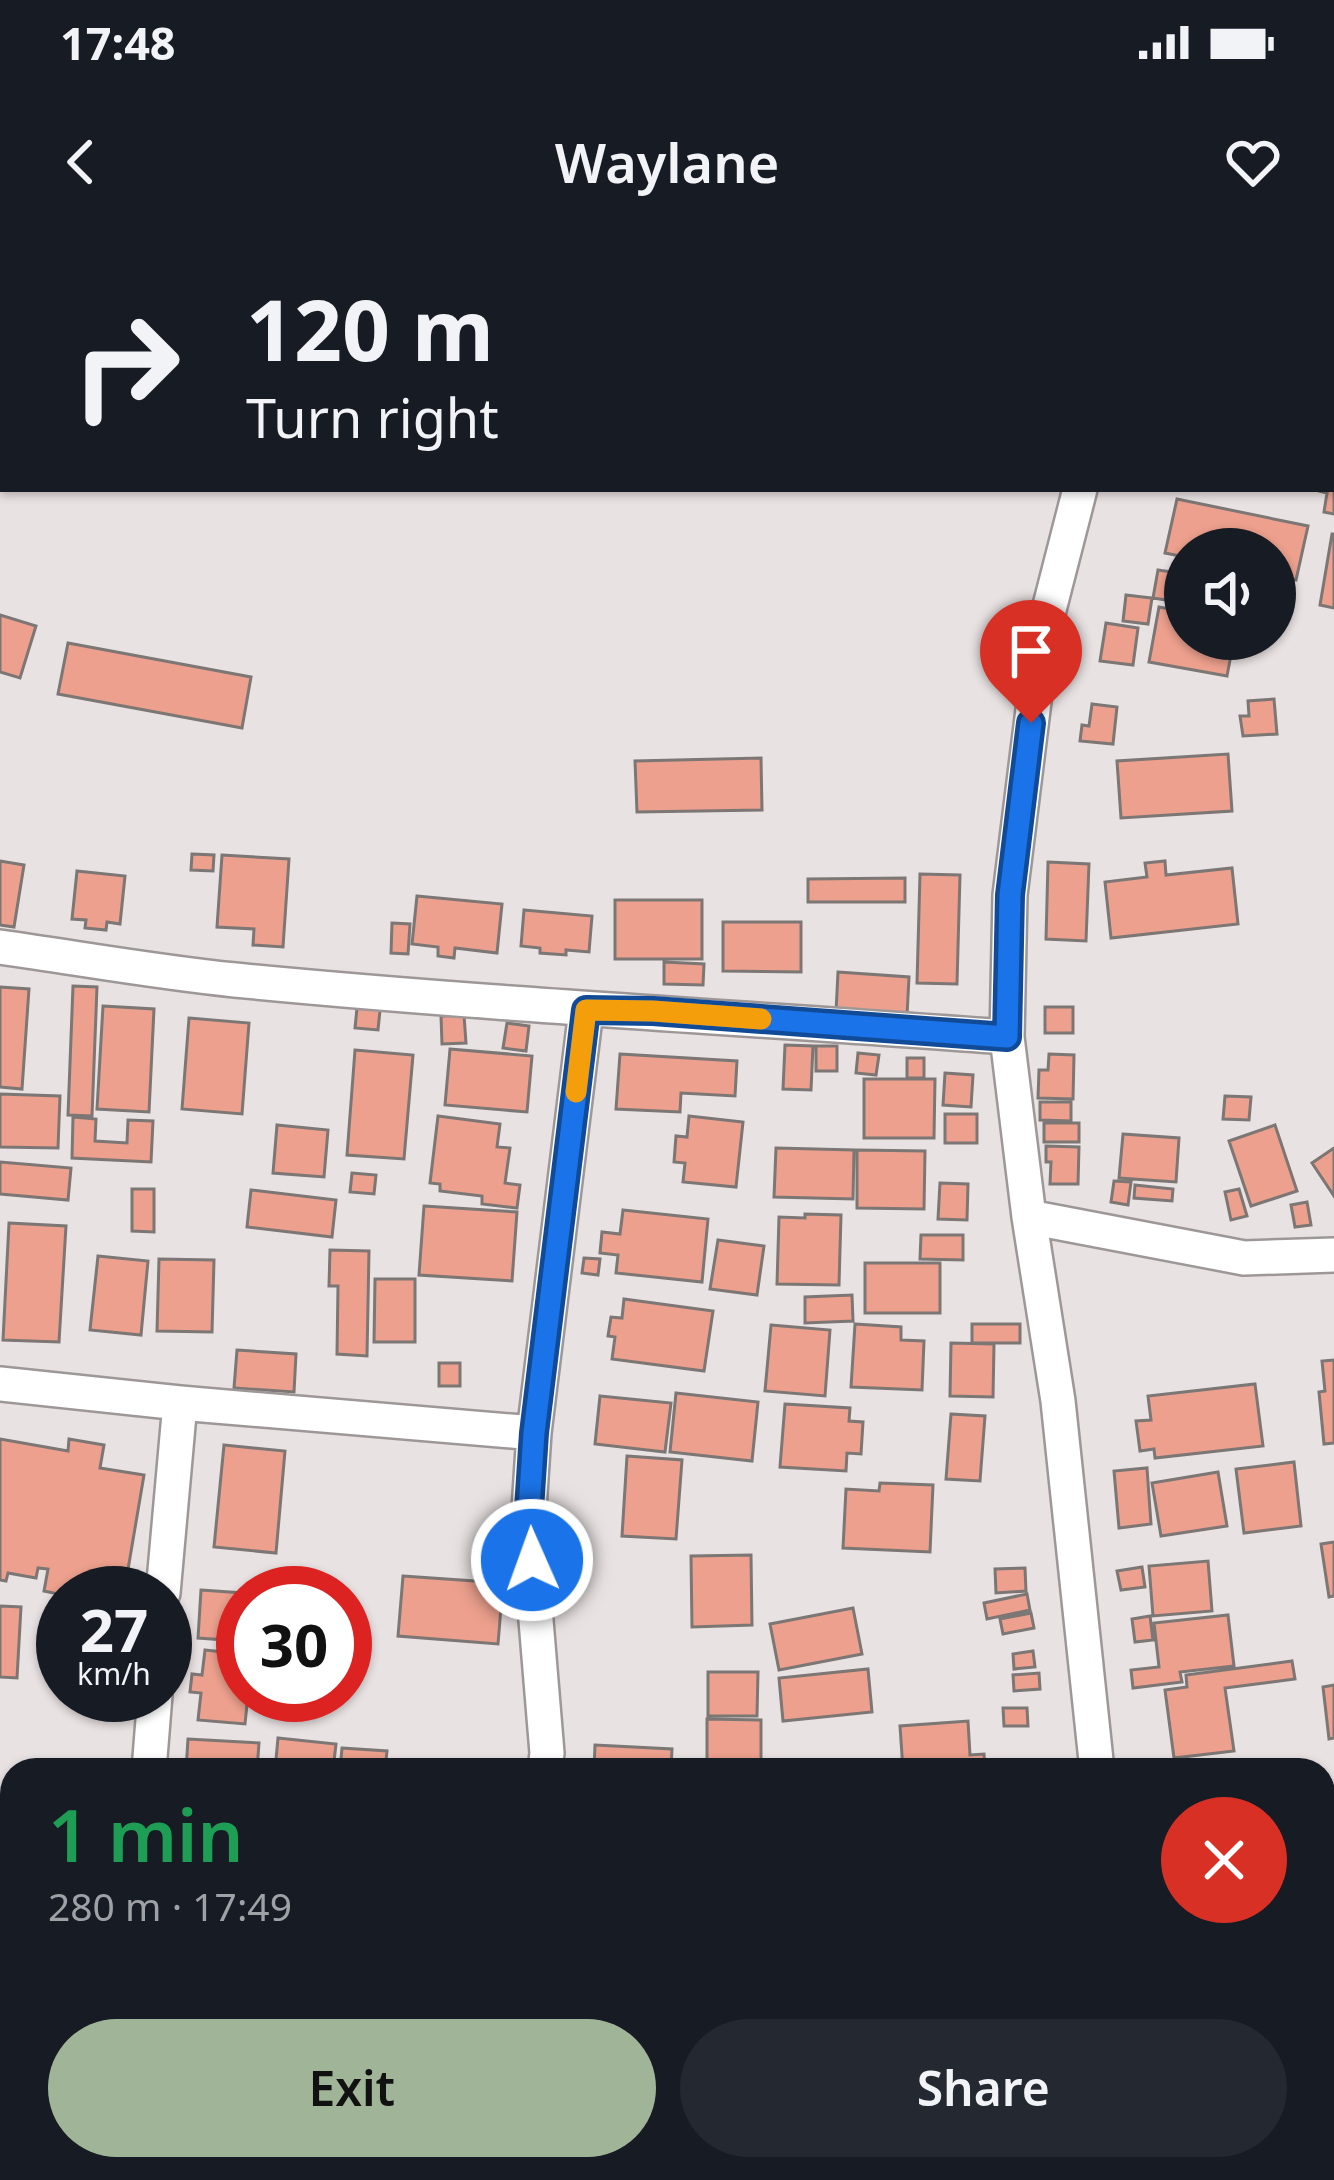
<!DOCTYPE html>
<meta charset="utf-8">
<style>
body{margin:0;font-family:"Noto Sans",sans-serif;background:#242831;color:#f1f3f6;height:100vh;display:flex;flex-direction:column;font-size:45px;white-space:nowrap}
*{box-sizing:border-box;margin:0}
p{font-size:39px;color:#9ea1a6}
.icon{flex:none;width:66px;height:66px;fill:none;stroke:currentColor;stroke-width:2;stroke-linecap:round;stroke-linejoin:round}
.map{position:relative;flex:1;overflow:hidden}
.sheet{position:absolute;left:0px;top:1518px;width:1335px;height:423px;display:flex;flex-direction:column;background:#171b24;border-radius:36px 36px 0 0;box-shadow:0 3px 9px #0004}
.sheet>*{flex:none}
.banner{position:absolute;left:0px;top:0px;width:1335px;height:252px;box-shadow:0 3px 9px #0004;background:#171b24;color:#f1f3f6;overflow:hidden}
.controls{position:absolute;left:1164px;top:288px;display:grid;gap:24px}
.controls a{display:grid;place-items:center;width:132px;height:132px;border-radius:50%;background:#171b24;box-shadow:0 3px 9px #0004;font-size:60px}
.speed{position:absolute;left:36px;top:1326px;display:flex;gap:24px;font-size:60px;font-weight:700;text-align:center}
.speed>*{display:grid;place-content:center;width:156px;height:156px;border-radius:50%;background:#171b24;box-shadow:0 3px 9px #0004;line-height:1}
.speed small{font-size:30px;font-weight:400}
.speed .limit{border:18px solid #d22;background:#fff;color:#111}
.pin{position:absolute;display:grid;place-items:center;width:102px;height:102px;color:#fff;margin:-123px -51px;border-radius:50% 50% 50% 0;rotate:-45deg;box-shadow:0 0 12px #0007}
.pin .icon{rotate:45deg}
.me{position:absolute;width:132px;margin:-66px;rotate:358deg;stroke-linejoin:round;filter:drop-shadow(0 0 9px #0008)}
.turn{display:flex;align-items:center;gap:42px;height:252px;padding:0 48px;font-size:54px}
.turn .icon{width:156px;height:156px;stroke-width:2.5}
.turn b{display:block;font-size:84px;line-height:102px}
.round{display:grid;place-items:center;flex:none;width:126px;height:126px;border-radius:63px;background:#242831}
.overview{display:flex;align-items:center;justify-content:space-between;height:204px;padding:0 48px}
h1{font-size:72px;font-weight:600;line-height:90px;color:#1e9e55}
.button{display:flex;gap:24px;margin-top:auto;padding:24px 48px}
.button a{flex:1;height:138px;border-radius:72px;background:#a0b598;color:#111;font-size:48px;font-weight:600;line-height:138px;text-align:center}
.button a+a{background:#242831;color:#f1f3f6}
.status{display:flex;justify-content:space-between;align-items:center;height:84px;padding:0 60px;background:#171b24;direction:ltr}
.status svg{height:33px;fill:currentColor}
header{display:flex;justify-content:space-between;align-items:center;height:156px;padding:0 48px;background:#171b24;font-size:54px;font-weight:600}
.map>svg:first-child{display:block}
.building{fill:#eca08d;stroke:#7c7674;stroke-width:3}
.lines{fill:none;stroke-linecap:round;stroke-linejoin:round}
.minor-casing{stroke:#9e9798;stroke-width:38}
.minor{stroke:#fff;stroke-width:33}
.route-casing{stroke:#114b97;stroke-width:30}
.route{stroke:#1a73e8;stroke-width:21}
.slow{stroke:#f59e0b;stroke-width:21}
</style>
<div class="status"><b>17:48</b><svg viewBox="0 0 49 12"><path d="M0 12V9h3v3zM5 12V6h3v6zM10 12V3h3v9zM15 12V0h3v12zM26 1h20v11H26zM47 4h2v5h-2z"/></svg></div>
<header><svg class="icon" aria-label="back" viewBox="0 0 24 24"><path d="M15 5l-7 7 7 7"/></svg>Waylane<svg class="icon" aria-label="heart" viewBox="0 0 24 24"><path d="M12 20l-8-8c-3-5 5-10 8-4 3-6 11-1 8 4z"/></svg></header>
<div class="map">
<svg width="1334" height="1940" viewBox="0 0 1334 1940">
<rect width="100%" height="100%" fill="#e9e2e3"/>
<!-- building -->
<path class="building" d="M1332,215h2v59l-10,-2 3,-19 -12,-3 17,-1z
M1177,259l131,27 -12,54 -21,-4v-27h-90v8l-20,-4z
M1332,294h2v74l-14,-3z
M1158,330l27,4v29l-32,-5z
M1126,355l26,3 -4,26 -25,-3z
M1159,367l26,5v27h49l-7,37 -78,-14z
M0,375l36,11 -16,52 -20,-6z
M1106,383l32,5 -5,37 -33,-4z
M68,403l183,34 -9,51 -184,-34z
M1274,459l3,35 -34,2 -3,-20h9l-1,-15z
M1092,464l25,3 -4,37 -33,-3 2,-16 7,1z
M1228,514l4,57 -111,7 -4,-57z
M761,518l1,52 -125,2 -2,-51z
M192,614l22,1 -1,16 -22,-1z
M222,615l67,4 -6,88 -30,-2 1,-16 -37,-2z
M0,621l24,4 -10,62 -14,-2z
M1165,621l1,14 66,-7 6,56 -127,14 -6,-56 42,-5 -2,-14z
M1048,622l41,2 -3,77 -40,-2z
M77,631l48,5 -5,48 -13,-2 -1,8 -21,-2 1,-8 -14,-1z
M920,634l40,1 -3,109 -40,-1z
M905,638v24h-97v-23z
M417,656l85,8 -5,49 -42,-5 -1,10 -16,-2v-9l-26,-3z
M615,660h87v59h-87z
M524,670l68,6 -3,36 -23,-2v5l-26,-2v-5l-19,-2z
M723,682h78v50l-78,-1z
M392,683l18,1 -2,30 -17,-1z
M664,722l40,2 -1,21 -39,-1z
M838,732l71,5 -2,39 -71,-4z
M73,746l24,1 -5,129 -24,-1z
M0,747l29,2 -7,100 -22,-2z
M358,758l23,3 -3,29 -23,-2z
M103,766l51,3 -5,103 -52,-3z
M1045,767h28v26h-28z
M464,775l2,28 -24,1 -1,-28z
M189,778l60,5 -7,91 -60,-5z
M507,783l22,3 -3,25 -23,-3z
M785,805l28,1 -2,44 -28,-1z
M816,806h21v25h-21z
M450,809l82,7 -5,56 -82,-7z
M355,810l58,5 -9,104 -57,-4z
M858,813l21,2 -3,20 -20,-2z
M620,814l117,7 -2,35 -54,-3 -1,19 -64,-3z
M1049,814l25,1 -1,44 -35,-1 1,-28h9z
M907,818h17v20h-17z
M945,833l28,2 -2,32 -28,-2z
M864,839h71l-1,59h-70z
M0,854l60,2 -2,52 -58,-1z
M1225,856l26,1 -2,23 -26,-1z
M1040,862h31v19l-31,-1z
M945,874h32v29h-32z
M438,876l62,8 -3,23 13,1 -5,35 15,2 -3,23 -35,-4v-8l-42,-5v-7l-10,-1z
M689,876l54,6 -7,65 -53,-5 2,-19 -11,-1 2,-26 11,1z
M73,877l23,2 -1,22 32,2 1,-23 25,1 -2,41 -79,-4z
M1044,883h35v19h-35z
M277,885l51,5 -4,47 -51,-4z
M1275,885l22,66 -46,15 -22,-65z
M1123,894l56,4 -3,44 -57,-4z
M1046,906l33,1 -1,37h-28l1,-22h-5z
M776,908l78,2 -1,49 -79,-2z
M1334,908v48l-22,-33z
M857,910l68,1 -1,58 -67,-1z
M0,922l71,6 -3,32 -68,-6z
M352,933l24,2 -2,19 -24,-2z
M1114,941l17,1 -3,23 -17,-3z
M940,943l28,1 -1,36 -29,-1z
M1135,945l38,4 -1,12 -38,-3z
M132,949h22v43l-22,-1z
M1239,949l8,27 -16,4 -6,-28z
M251,950l85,10 -4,37 -85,-10z
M1307,962l4,23 -16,2 -4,-22z
M424,966l93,6 -5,69 -93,-6z
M623,970l85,9 -6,63 -86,-9 2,-18 -18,-2 2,-21 18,2z
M805,974l36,1 -2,70 -62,-1 2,-67 26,1z
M9,983l57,3 -7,116 -56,-2z
M921,995h42v25l-43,-1z
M718,1000l46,6 -7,49 -47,-6z
M330,1010l39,1 -2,105 -30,-2 1,-68h-9z
M98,1016l50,5 -7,74 -51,-5z
M584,1018l16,1 -2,16 -16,-2z
M159,1019l55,1 -2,72 -55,-1z
M865,1023h75v50h-75z
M375,1039h40v63h-41z
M852,1055l1,26 -48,2v-26z
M624,1059l89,12 -9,60 -92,-12 3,-22 -7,-1 3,-19 11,1z
M855,1084l46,3v13l23,1 -2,49 -71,-3z
M972,1084h48v19h-48z
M771,1085l59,5 -5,66 -60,-5z
M951,1103l43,1 -1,53 -43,-1z
M237,1110l59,4 -2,38 -60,-4z
M1334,1120v83l-10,1 -5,-52 6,-1 -3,-30z
M439,1123h21v23h-21z
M1255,1144l8,62 -108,12 -1,-9 -14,2 -4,-30 15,-1 -3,-24z
M676,1153l82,9 -6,59 -82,-9z
M600,1156l71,7 -6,49 -70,-8z
M785,1164l65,4 -1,13 14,1 -2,32 -14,-1 -1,18 -66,-4z
M951,1174l34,2 -5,65 -34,-2z
M0,1199l68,12 1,-12 35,6 -4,23 44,7 -20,118 -61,2 -19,-4 4,-22 -10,-1 -2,10 -28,-5 -2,8 -6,-1z
M224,1205l61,6 -9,102 -62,-6z
M627,1216l55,4 -6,79 -54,-3z
M1294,1222l7,64 -57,7 -8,-64z
M1147,1228l4,56 -32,4 -5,-57z
M1218,1232l9,54 -66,10 -9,-53z
M880,1243l53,2 -3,67 -87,-4 3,-59 33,2z
M1334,1302v54l-5,1 -8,-53z
M751,1315l1,70 -60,2 -1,-71z
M1208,1321l4,50 -59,5 -4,-50z
M1142,1327l3,20 -24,3 -4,-19z
M1025,1328l1,23 -30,2 -1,-24z
M403,1336l100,7 -5,61 -100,-8z
M201,1350l42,3 -4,48 -41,-3z
M1027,1354l3,16 -43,9 -3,-16z
M0,1366l21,1 -4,71 -17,-1z
M853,1368l9,46 -83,16 -9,-46z
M1031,1373l3,15 -31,6 -3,-15z
M1228,1375l6,51 -54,6 2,10 -49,6 -2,-18 28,-3 -5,-44z
M1150,1376l3,24 -18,2 -3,-23z
M205,1410l38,4v41h5l-3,29 -47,-4 3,-27 -11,-1 2,-18 10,1z
M1033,1411l2,16 -21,2 -1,-15z
M1292,1421l3,18 -70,9 9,63 -60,7 -9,-68 22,-3 -1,-12z
M868,1429l4,43 -89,9 -4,-43z
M708,1432h50l-1,44h-49z
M1039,1433l1,16 -26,2 -1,-16z
M1334,1445v53l-5,1 -6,-52z
M1003,1468h24l1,18h-24z
M707,1479l54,1v50h-54z
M968,1481l2,34 14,-1 1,16h-82l-3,-44z
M278,1498l58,6 -3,26h-58z
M188,1499l71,4 -2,27h-71z
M595,1505l77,4 -1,21h-77z
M342,1508l45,3 -2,19h-45z
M12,1742v65h-12v-57h7v-7z
M0,1853h12v56h-12z
M790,1929h51l-1,11h-51z
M165,1932l95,8h-96z
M57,1933v7h-57v-5z"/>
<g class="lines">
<defs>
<path id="minor" d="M1143,3l1,-3
M1080,249l-38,148 -32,258 -3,142 22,180 29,184 39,369
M0,707c78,11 156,25 235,33 257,25 514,38 772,57
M1029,977l215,41 90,-3
M0,1144l180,19 354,30
M163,1353l17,-190
M149,1530l6,-75
M545,1530l2,-17 -19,-229 6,-91 52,-423
M0,1719h12
M1139,1929l1,11
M121,1940l1,-11
M524,1940v-11"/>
</defs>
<!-- minor casing -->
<use href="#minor" class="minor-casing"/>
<!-- minor -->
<use href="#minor" class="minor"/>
</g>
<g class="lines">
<defs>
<path id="route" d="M532,1320l-4,-36 6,-91 52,-423 67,1 354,26 3,-142 21,-172"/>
</defs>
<!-- route casing -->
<use href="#route" class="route-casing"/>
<!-- route -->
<use href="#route" class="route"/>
<!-- slow -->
<path class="slow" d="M576,852l10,-82 67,1 108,8"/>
</g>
</svg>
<div class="controls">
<a><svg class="icon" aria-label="sound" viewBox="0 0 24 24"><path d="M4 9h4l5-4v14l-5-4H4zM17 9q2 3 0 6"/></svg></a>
</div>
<div class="speed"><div>27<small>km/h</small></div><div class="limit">30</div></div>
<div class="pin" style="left:1031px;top:483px;background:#d93025"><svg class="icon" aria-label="arrive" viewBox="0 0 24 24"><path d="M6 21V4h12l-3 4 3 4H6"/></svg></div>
<svg class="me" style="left:532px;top:1320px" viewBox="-20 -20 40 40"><circle r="17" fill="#1a73e8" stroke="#fff" stroke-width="3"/><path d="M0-11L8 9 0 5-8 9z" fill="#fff"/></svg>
<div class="banner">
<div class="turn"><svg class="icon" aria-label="right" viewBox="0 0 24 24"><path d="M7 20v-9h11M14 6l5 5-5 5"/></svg><div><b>120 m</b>Turn right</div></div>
</div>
<section class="sheet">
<div class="overview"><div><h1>1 min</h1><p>280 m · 17:49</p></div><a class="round" style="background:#d93025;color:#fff"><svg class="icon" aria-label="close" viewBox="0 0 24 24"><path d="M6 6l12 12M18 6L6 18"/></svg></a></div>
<div class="button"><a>Exit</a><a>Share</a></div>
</section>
</div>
